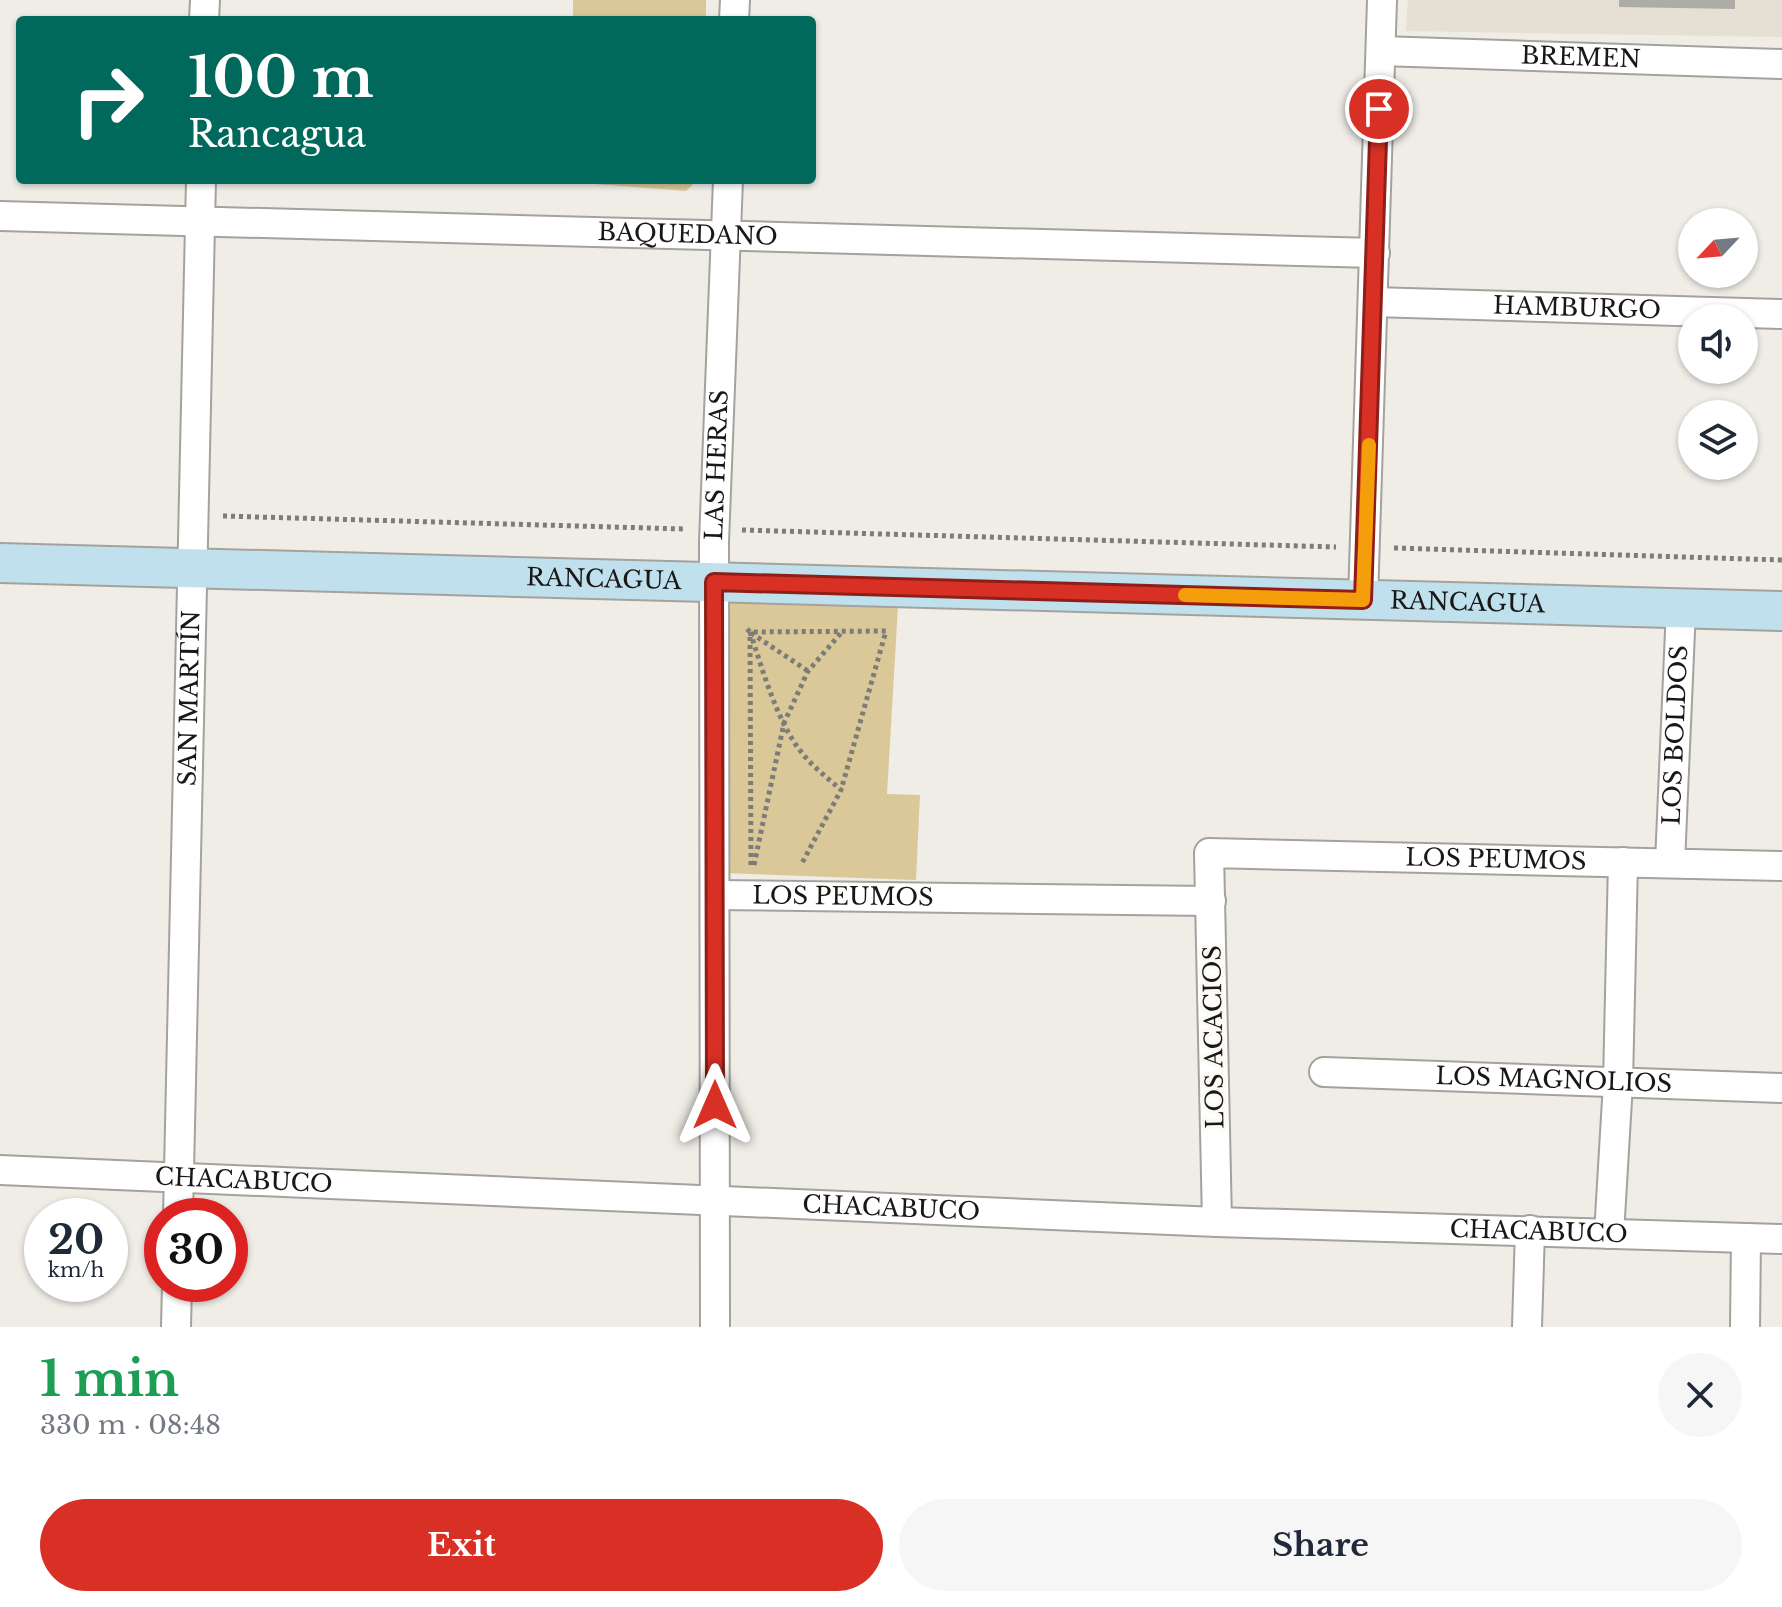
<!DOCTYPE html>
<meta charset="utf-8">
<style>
body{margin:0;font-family:"Libre Baskerville",serif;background:#f6f6f7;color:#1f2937;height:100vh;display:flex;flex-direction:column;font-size:30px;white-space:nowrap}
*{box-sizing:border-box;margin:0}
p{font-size:26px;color:#747a83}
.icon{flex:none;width:44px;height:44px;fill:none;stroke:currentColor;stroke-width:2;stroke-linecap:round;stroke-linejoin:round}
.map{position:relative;height:1327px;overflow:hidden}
.drawer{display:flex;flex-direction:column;background:#fff;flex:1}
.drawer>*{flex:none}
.banner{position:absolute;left:16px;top:16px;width:800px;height:168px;border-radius:8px;box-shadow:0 2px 6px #0004;background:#00695c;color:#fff;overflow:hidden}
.needle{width:52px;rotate:244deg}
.tools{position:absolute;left:1678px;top:208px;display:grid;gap:16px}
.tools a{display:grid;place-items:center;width:80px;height:80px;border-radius:50%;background:#fff;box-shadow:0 2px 6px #0004;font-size:40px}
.speed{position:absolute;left:24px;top:1198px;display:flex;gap:16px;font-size:40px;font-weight:700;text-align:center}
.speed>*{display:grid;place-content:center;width:104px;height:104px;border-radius:50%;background:#fff;box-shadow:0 2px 6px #0004;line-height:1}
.speed small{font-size:20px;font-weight:400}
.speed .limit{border:12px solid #d22;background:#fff;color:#111}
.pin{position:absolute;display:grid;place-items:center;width:68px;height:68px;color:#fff;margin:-34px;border:4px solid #fff;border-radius:50%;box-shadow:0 2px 8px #0007}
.me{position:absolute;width:88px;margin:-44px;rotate:0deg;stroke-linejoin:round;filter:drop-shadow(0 0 6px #0008)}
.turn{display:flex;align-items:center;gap:28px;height:168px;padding:0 40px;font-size:36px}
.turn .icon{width:104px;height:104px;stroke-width:2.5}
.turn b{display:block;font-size:56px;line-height:68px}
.round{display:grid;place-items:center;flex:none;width:84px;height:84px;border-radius:42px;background:#f6f6f7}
.headline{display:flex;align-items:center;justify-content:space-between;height:136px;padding:0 40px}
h1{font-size:48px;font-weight:700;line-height:60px;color:#1e9e55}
.action{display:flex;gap:16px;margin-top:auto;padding:16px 40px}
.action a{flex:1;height:92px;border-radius:48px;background:#d93025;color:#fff;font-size:32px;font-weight:700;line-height:92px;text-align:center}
.action a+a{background:#f6f6f7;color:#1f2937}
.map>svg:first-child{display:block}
.built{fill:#e5e0d3}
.green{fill:#dbc899}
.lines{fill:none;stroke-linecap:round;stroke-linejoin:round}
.street-casing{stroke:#a4a29c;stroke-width:32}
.secondary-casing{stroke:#a4a29c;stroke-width:42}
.path{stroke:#7d7c78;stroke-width:5;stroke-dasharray:4 4;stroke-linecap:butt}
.street{stroke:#fff;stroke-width:28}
.secondary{stroke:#c0e0ed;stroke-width:38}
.wall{fill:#aeaca7}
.route-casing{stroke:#8d1f18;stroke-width:20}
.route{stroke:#d93025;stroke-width:14}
.slow{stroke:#f59e0b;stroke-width:14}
.labels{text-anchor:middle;stroke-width:8;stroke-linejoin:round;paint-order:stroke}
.street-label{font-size:24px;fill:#191816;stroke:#fcfaf4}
</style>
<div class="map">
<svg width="1782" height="1327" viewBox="0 0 1782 1327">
<rect width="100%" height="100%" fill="#efede6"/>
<!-- built -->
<path class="built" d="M1408,0h374v37l-376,-6z"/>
<!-- green -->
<path class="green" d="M573,0h133v20h-133z
M568,180h129l-11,11 -118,-9z
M722,584l177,5 -12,205 33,1 -4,85 -192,-7z"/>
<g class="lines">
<defs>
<g id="street">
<path d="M204,20l1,-20"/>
<path d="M734,20l1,-20"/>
<path id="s1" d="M1381,51l401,13"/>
<path id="s2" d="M0,216l1375,37"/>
<path id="s3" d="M1373,302l409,12"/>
<path d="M1363,600l19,-600"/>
<path id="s4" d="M1670,863l11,-255"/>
<path id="s5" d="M715,895l496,6"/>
<path id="s6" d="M1324,1072l458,16"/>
<path id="s7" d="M0,1170l1217,52 565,17"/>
<path id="s8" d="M178,1216l23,-1036"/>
<path id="s9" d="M1217,1222l-8,-369 573,13"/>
<path d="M1609,1234l9,-151 5,-221"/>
<path d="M176,1327l1,-43"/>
<path id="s10" d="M715,1327l-1,-785 14,-362"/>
<path d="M1527,1327l3,-97"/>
<path d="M1745,1327l1,-89"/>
</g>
<g id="secondary">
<path id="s11" d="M0,563l1782,48"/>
</g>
</defs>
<!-- street casing -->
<use href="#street" class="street-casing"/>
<!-- secondary casing -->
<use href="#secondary" class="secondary-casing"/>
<!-- path -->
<path class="path" d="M223,516l461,13
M742,530l594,17
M1394,548l388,12
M747,629l3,3 136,-1 -45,159
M750,632c14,41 28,96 58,128 10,11 22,20 33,30l-40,75
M751,633l57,38
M750,637l1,230
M754,865l30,-142 24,-52 34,-39"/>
<!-- street -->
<use href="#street" class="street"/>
<!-- secondary -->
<use href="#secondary" class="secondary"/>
</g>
<!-- wall -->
<path class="wall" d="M1619,0h116v9l-116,-2z"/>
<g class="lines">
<defs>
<path id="route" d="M715,1105l-1,-523 649,18 16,-491"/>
</defs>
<!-- route casing -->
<use href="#route" class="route-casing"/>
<!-- route -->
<use href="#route" class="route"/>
<!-- slow -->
<path class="slow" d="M1185,595l178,5 6,-155"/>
</g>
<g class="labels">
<!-- street labels -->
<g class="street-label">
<text dy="8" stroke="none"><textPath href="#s1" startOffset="200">BREMEN</textPath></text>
<text dy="8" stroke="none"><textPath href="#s2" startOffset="688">BAQUEDANO</textPath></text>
<text dy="8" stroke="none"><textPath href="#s3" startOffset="204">HAMBURGO</textPath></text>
<text dy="8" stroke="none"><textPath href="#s10" startOffset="862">LAS HERAS</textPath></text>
<text dy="8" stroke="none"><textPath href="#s11" startOffset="604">RANCAGUA</textPath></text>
<text dy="8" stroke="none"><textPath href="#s11" startOffset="1468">RANCAGUA</textPath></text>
<text dy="8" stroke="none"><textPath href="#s8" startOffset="518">SAN MARTÍN</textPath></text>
<text dy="8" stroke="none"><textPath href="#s4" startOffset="128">LOS BOLDOS</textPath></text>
<text dy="8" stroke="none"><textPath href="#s9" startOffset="656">LOS PEUMOS</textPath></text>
<text dy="8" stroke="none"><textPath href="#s5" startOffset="128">LOS PEUMOS</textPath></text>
<text transform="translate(1214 1037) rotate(-91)" y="8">LOS ACACIOS</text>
<text dy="8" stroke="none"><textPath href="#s6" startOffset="230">LOS MAGNOLIOS</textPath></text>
<text dy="8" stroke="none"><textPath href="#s7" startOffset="244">CHACABUCO</textPath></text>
<text dy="8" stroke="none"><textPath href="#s7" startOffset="892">CHACABUCO</textPath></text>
<text dy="8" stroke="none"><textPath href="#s7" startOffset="1540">CHACABUCO</textPath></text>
</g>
</g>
</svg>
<div class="tools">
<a><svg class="needle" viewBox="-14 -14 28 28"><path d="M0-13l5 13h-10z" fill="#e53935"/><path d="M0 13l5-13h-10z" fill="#747a83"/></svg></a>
<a><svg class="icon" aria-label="sound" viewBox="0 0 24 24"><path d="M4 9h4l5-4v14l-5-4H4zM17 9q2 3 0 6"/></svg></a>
<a><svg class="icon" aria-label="layers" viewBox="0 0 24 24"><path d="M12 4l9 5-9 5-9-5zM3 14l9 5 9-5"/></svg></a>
</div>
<div class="speed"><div>20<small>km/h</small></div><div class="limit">30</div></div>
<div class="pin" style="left:1379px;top:109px;background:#d93025"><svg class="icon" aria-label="arrive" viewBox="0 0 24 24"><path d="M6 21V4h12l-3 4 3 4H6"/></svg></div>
<svg class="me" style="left:715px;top:1105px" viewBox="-20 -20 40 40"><path d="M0-17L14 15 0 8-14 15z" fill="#d93025" stroke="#fff" stroke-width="4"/></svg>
<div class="banner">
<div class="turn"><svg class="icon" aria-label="right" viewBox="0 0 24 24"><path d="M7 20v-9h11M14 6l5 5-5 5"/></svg><div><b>100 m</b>Rancagua</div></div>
</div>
</div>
<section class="drawer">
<div class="headline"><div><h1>1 min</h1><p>330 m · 08:48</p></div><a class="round"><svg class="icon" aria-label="close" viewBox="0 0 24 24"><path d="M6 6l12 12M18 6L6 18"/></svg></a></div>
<div class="action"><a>Exit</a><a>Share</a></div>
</section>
